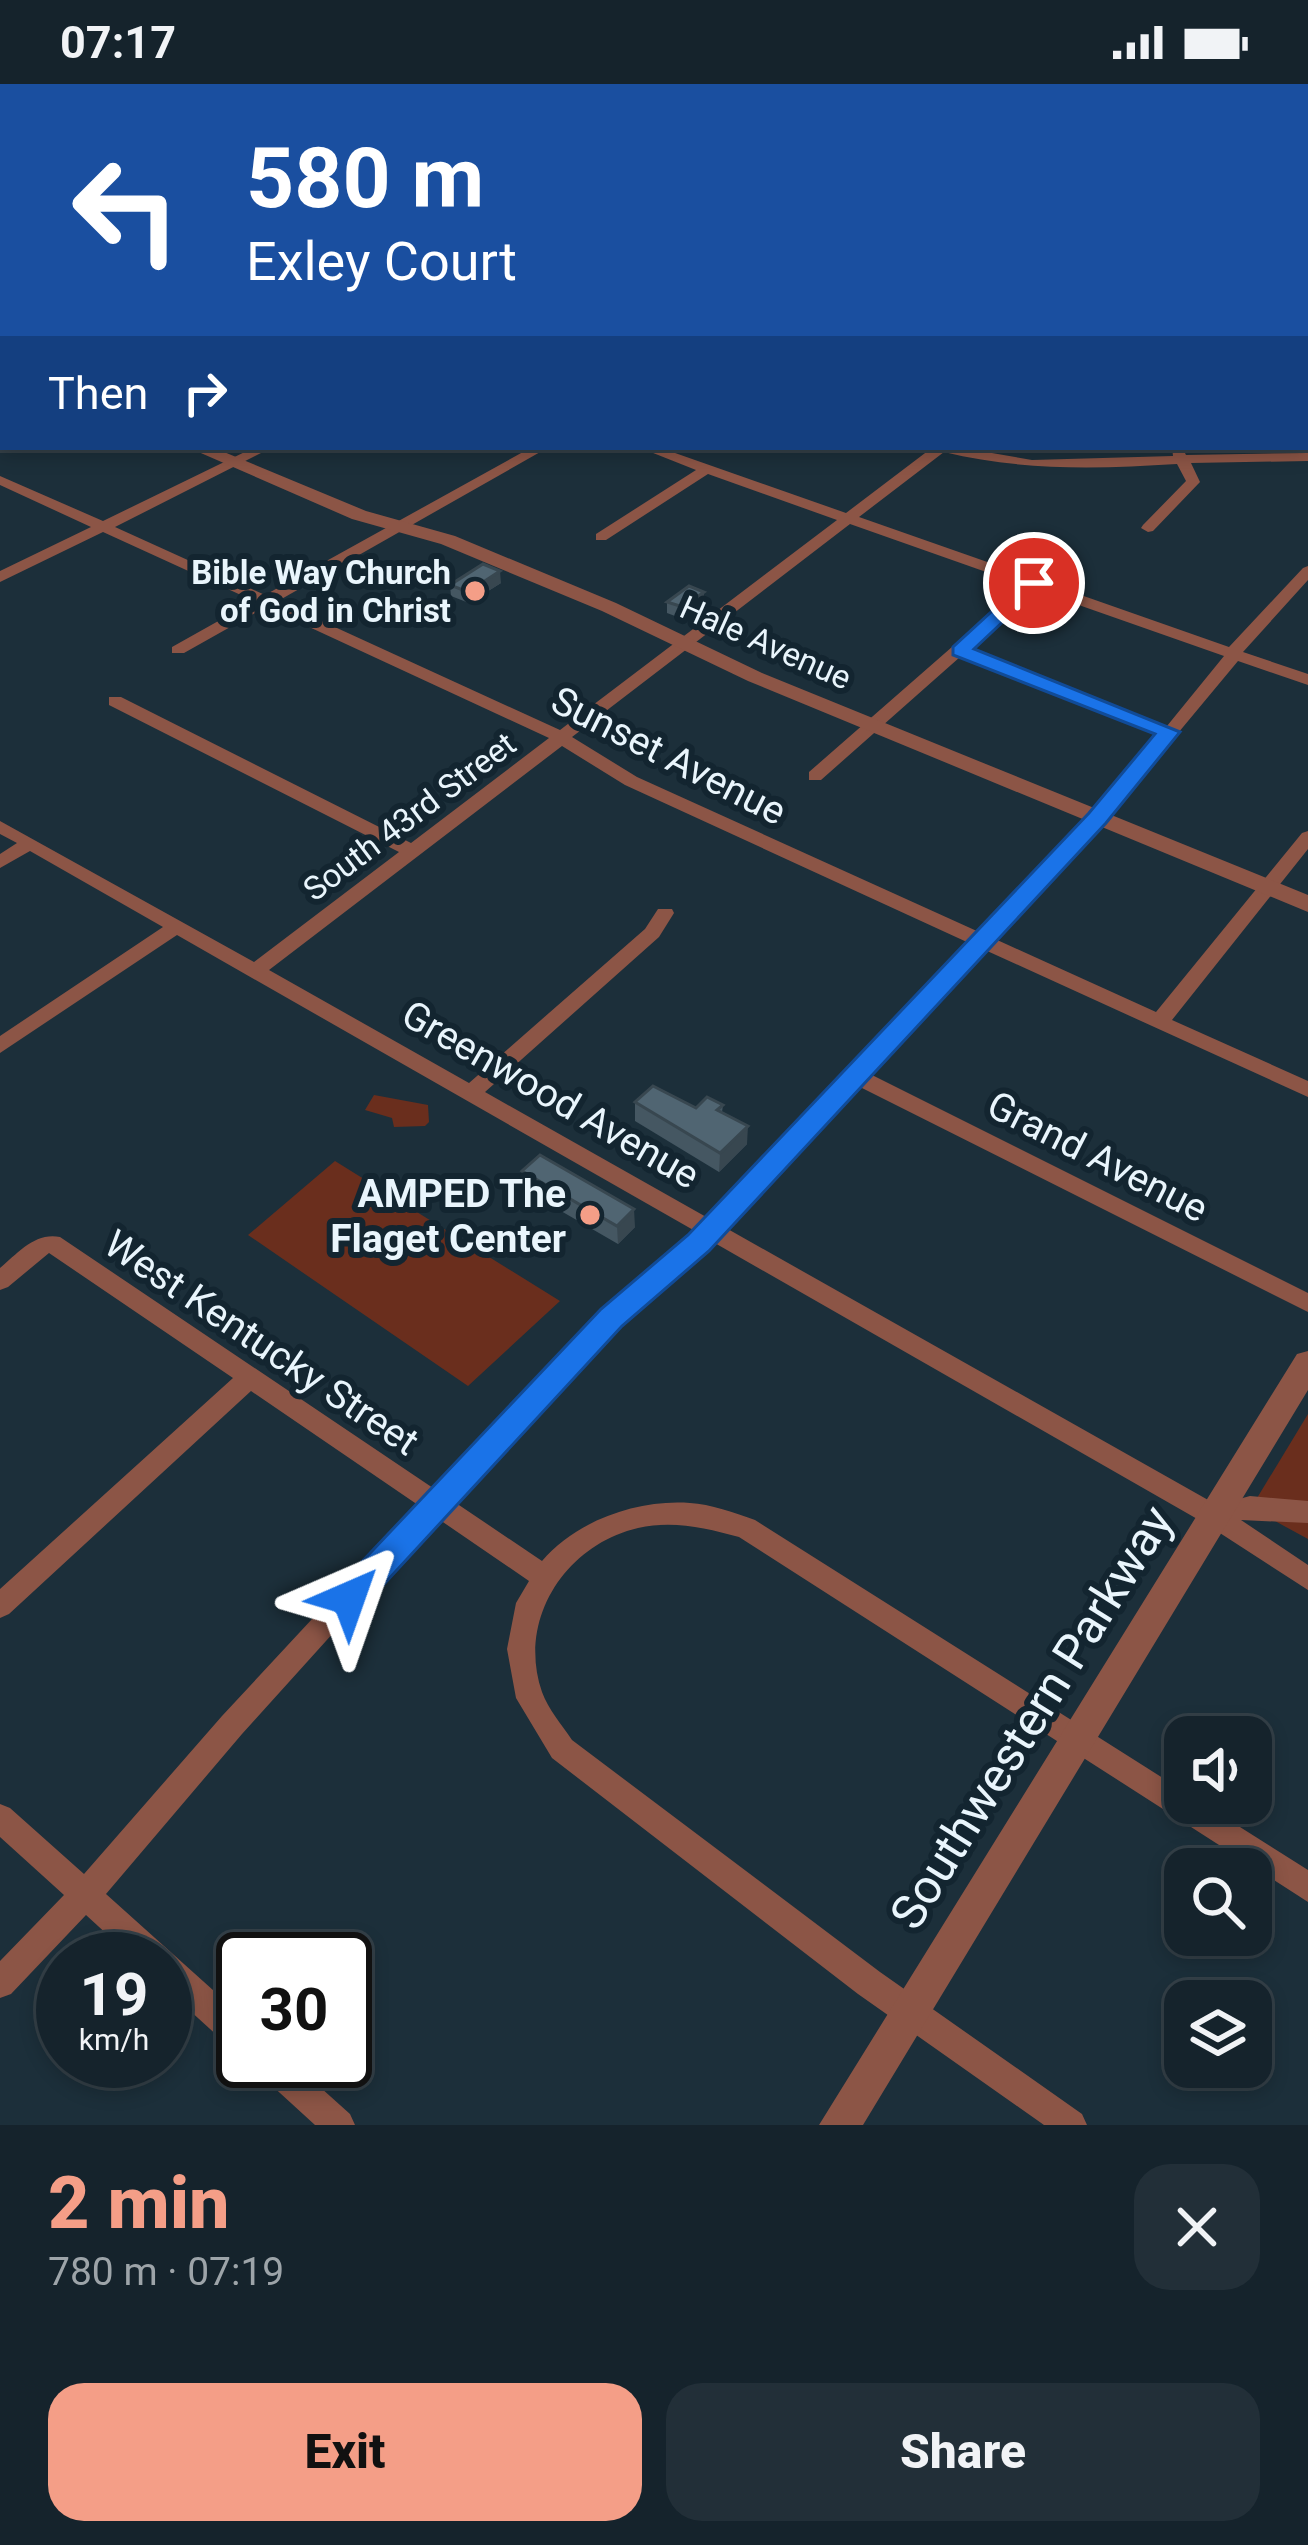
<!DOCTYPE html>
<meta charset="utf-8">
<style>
body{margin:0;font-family:Roboto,sans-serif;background:#222f38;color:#f1f3f6;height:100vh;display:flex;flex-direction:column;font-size:45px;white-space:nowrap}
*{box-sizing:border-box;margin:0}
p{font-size:39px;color:#9da4a9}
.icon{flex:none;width:66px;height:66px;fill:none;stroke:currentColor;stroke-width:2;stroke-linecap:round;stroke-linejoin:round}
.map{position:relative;height:2041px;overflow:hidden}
.details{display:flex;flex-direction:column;background:#15232c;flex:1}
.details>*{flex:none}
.hud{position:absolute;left:0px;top:0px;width:1308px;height:366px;box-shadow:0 6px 18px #0003,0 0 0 3px #344048;background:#1a4fa0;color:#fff;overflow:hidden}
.buttons{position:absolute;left:1164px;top:1632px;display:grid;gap:24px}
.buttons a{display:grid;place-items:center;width:108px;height:108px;border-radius:24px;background:#15232c;box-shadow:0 6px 18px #0003,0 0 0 3px #344048;font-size:60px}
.speed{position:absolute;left:36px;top:1848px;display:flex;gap:24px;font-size:60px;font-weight:700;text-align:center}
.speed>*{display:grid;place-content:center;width:156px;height:156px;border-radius:50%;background:#15232c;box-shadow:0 6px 18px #0003,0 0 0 3px #344048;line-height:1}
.speed small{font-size:30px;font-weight:400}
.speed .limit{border:6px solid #111;border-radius:18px;background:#fff;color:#111}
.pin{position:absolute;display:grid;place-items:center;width:102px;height:102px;color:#fff;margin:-51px;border:6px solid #fff;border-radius:50%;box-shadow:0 3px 12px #0007}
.me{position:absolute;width:132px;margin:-66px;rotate:43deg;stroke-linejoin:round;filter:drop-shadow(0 0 9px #0008)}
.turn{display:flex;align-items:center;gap:42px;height:252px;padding:0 48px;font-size:54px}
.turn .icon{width:156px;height:156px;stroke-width:2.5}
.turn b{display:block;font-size:84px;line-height:102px}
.then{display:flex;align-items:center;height:114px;padding:0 48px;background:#0003;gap:24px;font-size:45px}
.round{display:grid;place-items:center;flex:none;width:126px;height:126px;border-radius:36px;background:#222f38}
.summary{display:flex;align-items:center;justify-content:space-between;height:204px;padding:0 48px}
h1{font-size:72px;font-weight:800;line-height:90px;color:#f49e87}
.primary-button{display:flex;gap:24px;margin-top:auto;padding:24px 48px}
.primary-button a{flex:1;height:138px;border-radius:36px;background:#f49e87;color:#111;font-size:48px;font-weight:800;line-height:138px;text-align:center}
.primary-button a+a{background:#222f38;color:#f1f3f6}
.status{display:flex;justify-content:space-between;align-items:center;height:84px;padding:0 60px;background:#15232c;direction:ltr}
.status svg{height:33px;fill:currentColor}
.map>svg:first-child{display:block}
.green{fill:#6a2e1d}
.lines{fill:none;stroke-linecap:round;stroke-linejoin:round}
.minor{fill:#8c5546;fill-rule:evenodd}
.tertiary{fill:#8c5546;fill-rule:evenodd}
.secondary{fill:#c16a52;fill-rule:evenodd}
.motorway{fill:#ef9d86;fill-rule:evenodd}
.wall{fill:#455762}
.shaded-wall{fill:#384750}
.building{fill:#506572;stroke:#384750;stroke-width:3}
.route{fill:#1a73e8;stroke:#114b97;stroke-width:3}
.poi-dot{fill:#f49e87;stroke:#132530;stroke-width:4.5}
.labels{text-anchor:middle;stroke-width:12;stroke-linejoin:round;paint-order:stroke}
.far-poi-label{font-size:33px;font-weight:bold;fill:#e9f5fc;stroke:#132530;text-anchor:end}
.far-street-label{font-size:33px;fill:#e9f5fc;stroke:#132530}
.street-label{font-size:39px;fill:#e9f5fc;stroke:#132530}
.poi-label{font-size:39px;font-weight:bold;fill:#e9f5fc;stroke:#132530;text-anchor:end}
.near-street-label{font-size:48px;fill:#e9f5fc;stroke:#132530}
</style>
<div class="status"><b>07:17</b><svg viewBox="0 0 49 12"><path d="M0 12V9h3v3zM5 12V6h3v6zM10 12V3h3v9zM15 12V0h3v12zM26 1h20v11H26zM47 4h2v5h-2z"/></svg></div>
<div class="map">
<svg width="1308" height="2041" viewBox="0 0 1308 2041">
<rect width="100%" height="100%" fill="#1c2f3a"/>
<!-- green -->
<path class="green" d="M374,1011l54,10 1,17 -4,4 -31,1 -2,-9 -27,-8z
M335,1077l225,140 -92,85 -220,-151z
M1308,1330v125l-57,-31z"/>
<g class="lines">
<!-- minor -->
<path class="minor" d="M3,328v9l-3,1v-9z
M255,363h18l-158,80 150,68 267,-148h17l-271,154 282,129 277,-210 -129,-46 -102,66h-10v-6l100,-64 -58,-23h20l188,66 87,-66h24l75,13 141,-4 -1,-9h10l4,8 122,-2v8l-117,2 9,19 -47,49 -5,1 -7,-4 2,-3 43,-44 -9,-17c-80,5 -155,7 -233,-12l-85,65 370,130 74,-79 5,-2v14l-65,72 65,22v11l-70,-24 -134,161 -109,117 161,73 146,-179 6,-2v18l-136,171 136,61v16l-323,-147 -115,124 438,219v19l-450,-226 -132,142 491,277 33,-9 58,5v22l-67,-3 67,45v25l-102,-66 -493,-282 -94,81 -166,178 89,60c34,-40 95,-62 148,-58 20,1 45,10 65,17l430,272v11h17l106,67v32l-569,-365c-33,-9 -66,-17 -101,-9 -73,17 -121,92 -96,164 6,17 20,33 30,48l308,232 202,142 5,11h-43l-186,-131 -306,-236 -36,-60 -9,-49 9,-46 13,-22 -92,-63 -195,216 -136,160 137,123v37l-11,-5 -67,-61v-29h-31l-48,-44 -75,79 -11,4v-37l64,-66 -64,-58v-33l10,4 74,66 138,-158 196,-211 -167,-114 -242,223 -9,4v-29l233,-211 -184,-125 -41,34 -8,3v-22c18,-15 35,-36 60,-31l373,251 170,-177 92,-80 -518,-296 -177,118v-17l163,-109 -133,-76 -30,17v-14l17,-11 -17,-9v-13l254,141 145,-110 -290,-147v-8h12l290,146 138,-105 -283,-131 -82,46h-12v-6l82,-46 -151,-69 -103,50v-11l91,-44 -91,-42v-9l103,45zM850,440l173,61 -214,187v8h12l139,-123 200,78 -68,79 -113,118 -342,-155 -65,-40zM1036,506l188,66 -57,70 -198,-77zM562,662l63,39 344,158 -261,275 -223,-126 174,-155 15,-24 -2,-4h-14l-13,20 -176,154 -200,-113z
M252,1977h39l59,53 5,11h-40l-58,-53z"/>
<!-- tertiary -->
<path class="tertiary" d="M0,272l3,1v10l-3,-1z
M187,363h25l154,64 89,25 161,67 146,70 546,222v17l-560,-231 -146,-70 -161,-67 -89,-25z
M1308,1267v39l-445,735h-44l478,-771z"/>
<!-- secondary -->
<path class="secondary" d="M0,15h3v9h-3z
M3,105v10l-3,1v-10z"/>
<!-- motorway -->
<path class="motorway" d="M237,0h35l-37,3z
M283,0h29l-31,3z
M316,0h30l-32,3z
M0,29h3l-3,11z
M3,72v12l-3,1v-12z"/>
</g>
<!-- wall -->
<path class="wall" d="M501,499l-32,20 -18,-7 -1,-11z
M667,518l37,2 -21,15 -16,-6z
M635,1018l61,6 27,-3 -1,7 25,32 -28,28 -84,-51z
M522,1087l113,56 -17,17 -95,-55z"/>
<!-- shaded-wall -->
<path class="shaded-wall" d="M500,487l1,12 -32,20 -1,-11z
M704,508v12l-21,15v-12z
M748,1042l-1,18 -28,28 1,-19z
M634,1125l1,18 -17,17 -1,-18z"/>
<!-- building -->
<path class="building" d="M483,480l17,7 -32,21 -18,-7z
M689,502l15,6 -21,15 -16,-5z
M653,1002l43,22 11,-11 16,8 -6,5 31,16 -28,27 -85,-51z
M540,1071l94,54 -17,17 -95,-55z"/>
<!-- route -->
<path class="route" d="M1027,495l17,4 -70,66 206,83 -74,91 -397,428 -87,75 -261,283 -12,5 -12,-5 -5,-11 5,-10 264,-279 87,-74 401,-422 66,-79 -202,-79v-8z"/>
<!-- markers -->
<g class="poi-dot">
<circle cx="475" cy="507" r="12"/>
<circle cx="590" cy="1131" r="12"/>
</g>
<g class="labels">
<!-- far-poi labels -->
<g class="far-poi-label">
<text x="451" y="500">Bible Way Church<tspan x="451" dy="38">of God in Christ</tspan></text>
</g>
<!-- far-street labels -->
<g class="far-street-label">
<text transform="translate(766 558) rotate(24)" y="12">Hale Avenue</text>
<text transform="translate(409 732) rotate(-37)" y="12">South 43rd Street</text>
</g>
<!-- street labels -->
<g class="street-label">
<text transform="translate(669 671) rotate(27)" y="14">Sunset Avenue</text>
<text transform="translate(551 1010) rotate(30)" y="14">Greenwood Avenue</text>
<text transform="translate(1098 1072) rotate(27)" y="14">Grand Avenue</text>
<text transform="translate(262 1258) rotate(34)" y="14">West Kentucky Street</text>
</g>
<!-- poi labels -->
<g class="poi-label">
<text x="566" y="1123">AMPED The<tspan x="566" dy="45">Flaget Center</tspan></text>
</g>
<!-- near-street labels -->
<g class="near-street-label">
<text transform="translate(1031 1633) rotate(-58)" y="17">Southwestern Parkway</text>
</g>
</g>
</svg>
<div class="buttons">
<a><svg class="icon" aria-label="sound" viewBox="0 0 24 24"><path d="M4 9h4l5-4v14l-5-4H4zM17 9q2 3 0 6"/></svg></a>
<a><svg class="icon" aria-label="search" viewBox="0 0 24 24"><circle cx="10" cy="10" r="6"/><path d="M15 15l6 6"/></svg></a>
<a><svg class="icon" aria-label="layers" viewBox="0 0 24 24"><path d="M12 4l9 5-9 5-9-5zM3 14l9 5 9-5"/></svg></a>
</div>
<div class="speed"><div>19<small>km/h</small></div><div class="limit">30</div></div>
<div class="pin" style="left:1034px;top:499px;background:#d93025"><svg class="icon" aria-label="arrive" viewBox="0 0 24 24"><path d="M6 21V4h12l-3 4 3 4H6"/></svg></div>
<svg class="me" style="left:349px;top:1514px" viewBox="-20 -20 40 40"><path d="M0-17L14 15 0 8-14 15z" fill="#1a73e8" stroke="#fff" stroke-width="4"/></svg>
<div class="hud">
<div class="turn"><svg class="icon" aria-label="left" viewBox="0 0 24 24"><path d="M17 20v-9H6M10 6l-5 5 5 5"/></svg><div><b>580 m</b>Exley Court</div></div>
<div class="then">Then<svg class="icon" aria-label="right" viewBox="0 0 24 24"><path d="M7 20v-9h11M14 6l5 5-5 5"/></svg></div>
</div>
</div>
<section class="details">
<div class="summary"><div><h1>2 min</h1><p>780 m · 07:19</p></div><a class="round"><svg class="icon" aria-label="close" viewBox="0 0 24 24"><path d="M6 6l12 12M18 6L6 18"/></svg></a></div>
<div class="primary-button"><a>Exit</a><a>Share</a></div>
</section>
